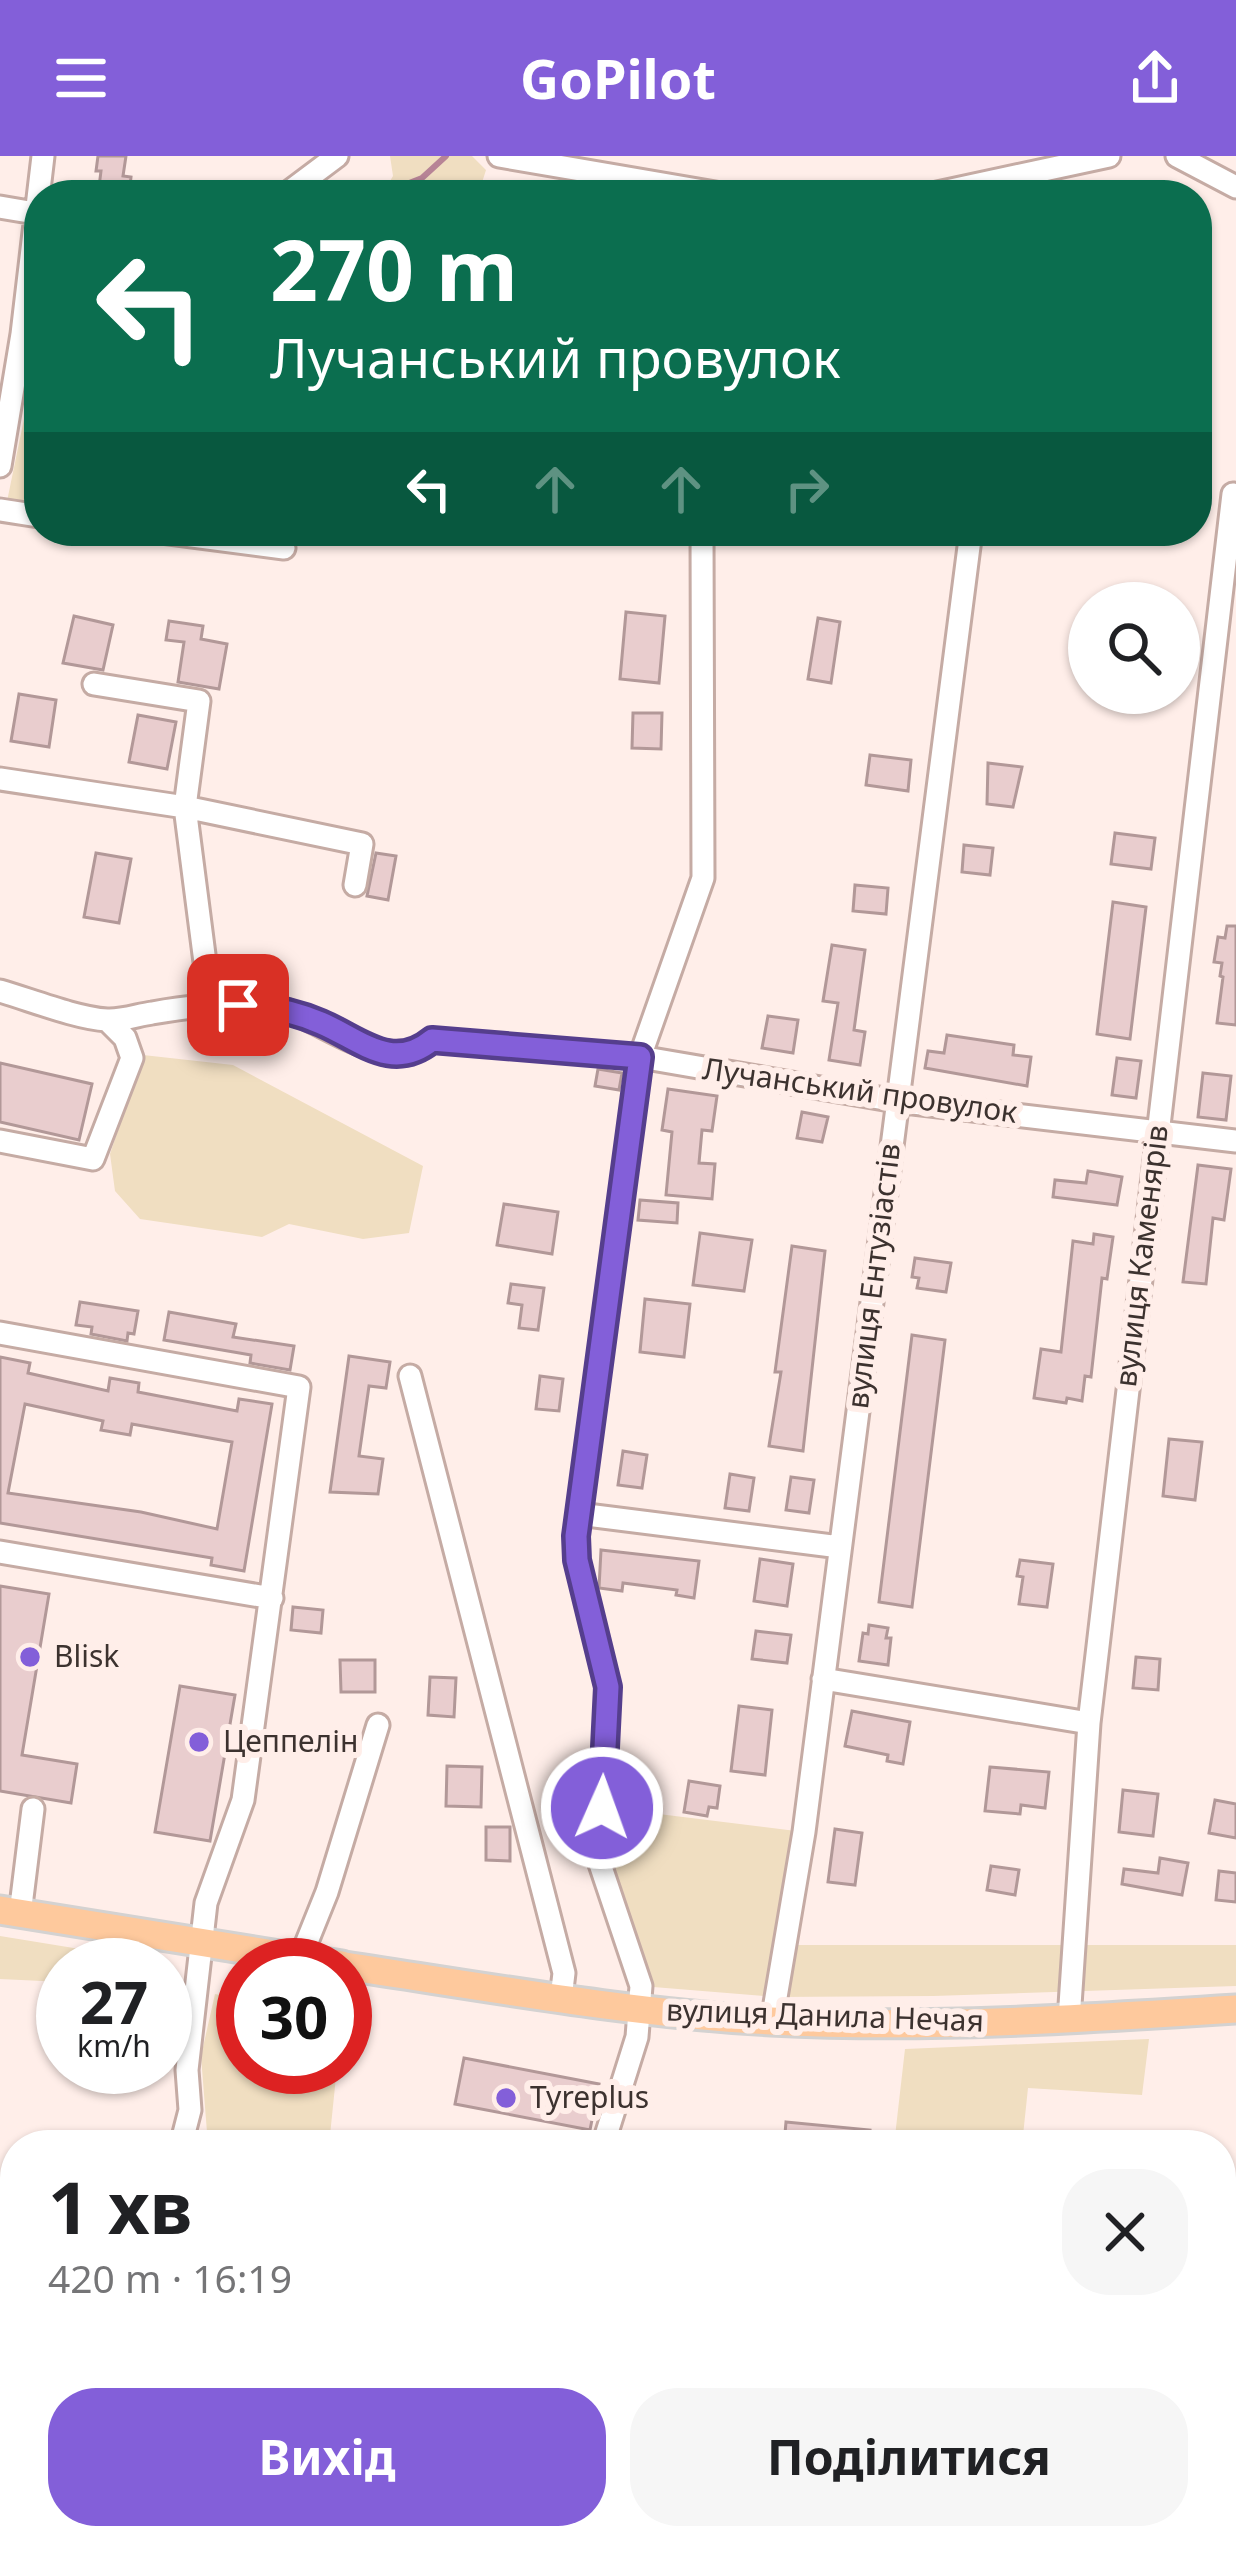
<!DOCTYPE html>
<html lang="uk">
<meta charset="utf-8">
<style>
body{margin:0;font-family:"Noto Sans",sans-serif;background:#f6f6f6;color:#202124;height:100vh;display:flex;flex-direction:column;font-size:45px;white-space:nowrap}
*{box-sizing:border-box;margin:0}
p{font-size:39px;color:#757577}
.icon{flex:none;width:66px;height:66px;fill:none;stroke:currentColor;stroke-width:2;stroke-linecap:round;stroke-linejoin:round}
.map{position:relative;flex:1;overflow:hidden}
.panel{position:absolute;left:0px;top:1974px;width:1236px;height:420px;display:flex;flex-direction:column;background:#fff;border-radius:48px 48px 0 0;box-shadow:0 3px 9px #0004}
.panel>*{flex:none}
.hud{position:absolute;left:24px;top:24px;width:1188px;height:366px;border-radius:48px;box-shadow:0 3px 9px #0004;background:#0b6e4f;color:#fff;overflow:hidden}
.fabs{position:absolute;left:1068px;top:426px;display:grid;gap:24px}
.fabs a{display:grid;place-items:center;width:132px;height:132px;border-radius:50%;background:#fff;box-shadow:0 3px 9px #0004;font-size:60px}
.speed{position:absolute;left:36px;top:1782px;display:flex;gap:24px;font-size:60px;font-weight:700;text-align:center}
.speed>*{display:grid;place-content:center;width:156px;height:156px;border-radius:50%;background:#fff;box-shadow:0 3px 9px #0004;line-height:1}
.speed small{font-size:30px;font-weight:400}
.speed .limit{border:18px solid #d22;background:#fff;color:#111}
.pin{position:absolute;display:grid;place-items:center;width:102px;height:102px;color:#fff;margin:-51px;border-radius:24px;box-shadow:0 6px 18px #0006}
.me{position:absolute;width:132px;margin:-66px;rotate:2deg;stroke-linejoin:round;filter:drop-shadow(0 0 9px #0008)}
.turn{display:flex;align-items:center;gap:42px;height:252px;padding:0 48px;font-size:54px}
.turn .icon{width:156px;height:156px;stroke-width:2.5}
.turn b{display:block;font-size:84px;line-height:102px}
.lanes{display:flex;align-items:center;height:114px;padding:0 48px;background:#0003;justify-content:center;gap:60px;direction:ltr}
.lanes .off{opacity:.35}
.round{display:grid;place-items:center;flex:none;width:126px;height:126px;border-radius:48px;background:#f6f6f6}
.overview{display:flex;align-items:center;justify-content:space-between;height:204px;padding:0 48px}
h1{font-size:72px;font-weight:700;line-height:90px}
.primary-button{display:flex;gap:24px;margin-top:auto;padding:24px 48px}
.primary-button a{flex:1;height:138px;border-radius:48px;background:#835fd9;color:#fff;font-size:48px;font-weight:700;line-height:138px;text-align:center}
.primary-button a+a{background:#f6f6f6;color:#202124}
header{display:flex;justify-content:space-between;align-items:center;height:156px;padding:0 48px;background:#835fd9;color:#fff;font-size:54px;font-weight:700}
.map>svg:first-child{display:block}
.green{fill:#f0dec1}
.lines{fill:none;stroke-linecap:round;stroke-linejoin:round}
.stream{stroke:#b78496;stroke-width:6}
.building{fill:#e9cdce;stroke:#b29898;stroke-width:3;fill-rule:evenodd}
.minor-casing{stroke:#c5aba4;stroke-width:27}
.major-casing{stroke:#d4d2d1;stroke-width:33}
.minor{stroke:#fff;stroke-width:21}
.major{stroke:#fec99d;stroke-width:27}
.route-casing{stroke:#553e8d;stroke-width:30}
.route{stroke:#835fd9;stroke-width:21}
.poi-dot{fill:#835fd9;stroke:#ffeee9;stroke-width:4.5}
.labels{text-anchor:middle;stroke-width:12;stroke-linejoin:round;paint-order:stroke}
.street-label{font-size:30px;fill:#3c322f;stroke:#ffeee9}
.poi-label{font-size:30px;fill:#3c322f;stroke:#ffeee9;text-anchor:start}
</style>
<header><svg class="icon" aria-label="menu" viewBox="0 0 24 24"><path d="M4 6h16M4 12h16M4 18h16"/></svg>GoPilot<svg class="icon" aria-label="share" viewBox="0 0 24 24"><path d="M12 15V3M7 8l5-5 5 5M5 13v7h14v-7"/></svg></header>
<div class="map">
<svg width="1236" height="2394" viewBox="0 0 1236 2394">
<rect width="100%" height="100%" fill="#ffeee9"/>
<!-- green -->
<path class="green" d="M390,0h82l14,14 -8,25h-96l11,-19z
M39,223v137l-34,-5 20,-97z
M143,899l90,10 190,101 -14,67 -46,6 -74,-15 -27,13 -122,-18 -25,-28 -5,-37z
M602,1651l202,25 -19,113h451v41l-303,10 -157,1 -135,-11 -37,-105z
M0,1780l141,23 1,6h-79v17l-63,-3z
M215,1838l28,6v67h94l-8,78h-121l-7,-89z
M1149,1883l-7,56 -114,-7 -6,57h-128l11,-96z
M846,2379h248l-2,15h-248z"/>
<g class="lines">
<!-- stream -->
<path class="stream" d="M394,39l5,-8 23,-9 24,-22"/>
</g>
<!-- building -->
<path class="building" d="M98,0h28l-3,20 8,1 -2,18h-31l3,-24h-5z
M626,456l39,4 -6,67 -39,-4z
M74,460l39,9 -10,45 -40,-7z
M818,462l22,4 -9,61 -23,-4z
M169,465l34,5 -2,13 26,5 -8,45 -41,-7 6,-40 -18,-2z
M19,538l37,6 -7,47 -38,-6z
M633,557h29l-1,36 -29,-1z
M138,559l38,7 -9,47 -38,-7z
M870,599l41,5 -3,31 -42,-6z
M988,607l34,4 -9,40 -26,-3z
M1115,677l40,5 -4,31 -40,-5z
M964,689l29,3 -3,27 -28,-3z
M96,697l35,6 -12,64 -35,-6z
M376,697l20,3 -8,44 -21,-4z
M855,729l33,3 -2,26 -33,-3z
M1113,746l33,5 -16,132 -33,-5z
M1227,770h9v99l-19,-2 6,-46 -3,-1 2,-13 -8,-1 4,-25 7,1z
M832,789l33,5 -11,80 11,2 -5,33 -31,-5 9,-57 -15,-2z
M768,860l30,4 -5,33 -31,-5z
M947,879l67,10 -1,10 18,2 -4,29 -102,-18 3,-17 16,2z
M1117,902l24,3 -5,37 -24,-3z
M0,907l92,21 -13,56 -79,-18z
M598,913l24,4 -3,17 -24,-4z
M1203,917l28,3 -5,44 -28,-3z
M668,933l49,7 -5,35 -10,-1 -3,33 16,1 -3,35 -46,-4 6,-63 -10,-2z
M802,956l26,5 -6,25 -25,-4z
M1198,1009l33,4 -7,51 -11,-2 -7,66 -23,-2z
M1088,1015l34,6 -5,28 -64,-8 2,-17 31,3z
M640,1044l38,3 -1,20 -39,-3z
M504,1048l54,8 -6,42 -55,-9z
M700,1077l52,7 -8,51 -51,-6z
M1094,1078l19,3 -6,42 -5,-1 -11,99 -6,-1 -3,25 -15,-3 -1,5 -32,-5 7,-49 20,3 12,-111 20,3z
M792,1090l33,5 -22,200 -34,-5 12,-74h-6z
M915,1102l36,5 -5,29 -29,-4 2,-10 -7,-1z
M511,1128l33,4 -6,42 -19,-2 3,-23 -14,-2z
M645,1143l45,5 -6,53 -44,-5z
M80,1146l58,9 -4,23 -6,-1 -1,8 -36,-7 1,-7 -16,-2z
M169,1156l67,12 -3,13 61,9 -4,24 -40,-7 1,-8 -87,-15z
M912,1179l33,5 -33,267 -33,-5z
M349,1200l41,6 -4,26 -17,-2 -10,70 24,3 -5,35 -48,-2z
M0,1201l30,6 -2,10 80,18 2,-13 29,5 -1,9 99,19 2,-12 33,5 -28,167 -33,-6 1,-7 -212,-35zM25,1248l78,17 -2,9 29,5 2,-11 100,18 -15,87 -76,-17 -133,-19z
M540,1220l23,3 -4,32 -23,-2z
M1169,1283l33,3 -7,58 -32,-4z
M623,1295l24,4 -5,33 -24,-3z
M730,1318l24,4 -5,33 -24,-3z
M791,1321l23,3 -5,33 -23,-3z
M601,1394l98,11 -5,37 -18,-3 1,-5 -54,-7 -1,8 -23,-3z
M760,1403l33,5 -6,42 -33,-5z
M1020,1404l33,4 -6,43 -28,-3 4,-27 -6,-1z
M0,1430l49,8 -27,161 55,9 -6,39 -71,-12z
M293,1451l30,3 -2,23 -30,-3z
M869,1469l19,3 -2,10h5l-3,27 -29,-4 4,-28 5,1z
M756,1475l35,4 -4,28 -35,-4z
M1136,1501l24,2 -2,31 -25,-2z
M340,1504h35v32h-34z
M430,1521l26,1 -2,39 -26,-2z
M180,1530l55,9 -25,146 -55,-9z
M739,1550l33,4 -7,65 -34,-4z
M852,1555l58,11 -7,42 -16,-3 1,-6 -43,-9z
M447,1610l35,1 -1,40 -35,-1z
M990,1611l59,5 -4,36 -24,-3 -1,9 -35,-3z
M689,1625l31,5 -3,22 -8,-1 -2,9 -23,-4z
M1123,1634l35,4 -5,42 -34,-4z
M1215,1644l21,4v34l-27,-5z
M486,1671h24v34l-24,-1z
M835,1673l27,4 -7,52 -27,-3z
M1160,1702l28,5 -6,32 -60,-11 2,-15 34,4z
M991,1710l28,4 -4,25 -28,-5z
M1219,1715l17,2v29l-20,-2z
M464,1902l135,26 -9,46 -135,-26z
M786,1966l84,8 -1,15h-85z
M1221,2311l15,3v80h-32l2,-15h15z
M338,2379h7l16,15h-38z
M507,2379h14l35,15h-55z
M556,2379h55l-6,15h-14z"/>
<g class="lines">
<defs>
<path id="minor" d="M499,0l228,39
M1177,0l59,31
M285,39l52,-39
M928,39l181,-39
M0,51l35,6
M0,310l22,-132 21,-178
M0,354l39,6
M154,375l130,17
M94,528l105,17 -14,106 26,202
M0,623l185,28 177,37 -7,41
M0,835c31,9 76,27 107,29 14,1 31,-5 45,-7 35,-6 95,-14 128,-5 48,14 106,69 152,32l208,17 256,44 340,40
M0,985l93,18 39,-101 -7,-20 -18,-18
M0,1177l299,54 -56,413 -37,103 -19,167 3,40 -9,35
M410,1220l154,597 -3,25
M579,1358l261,33
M0,1396l272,46
M823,1523l266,44
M20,1758l13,-105
M300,1803l27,-67 51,-167
M1069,1864l20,-297 144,-1229
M772,1865l32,-189 167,-1301
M603,1989l34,-108 4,-51 -41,-122 7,-177 -30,-127 -1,-24 64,-479 63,-179 -1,-347
M762,2379l26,15
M77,2394l15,-15
M394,2394l15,-15
M452,2394l6,-15
M632,2394l6,-15"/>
<path id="major" d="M0,1754l342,55
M345,1810c141,21 283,47 426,55 155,8 310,-2 465,-12"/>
</defs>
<!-- minor casing -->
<use href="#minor" class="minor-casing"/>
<!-- major casing -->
<use href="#major" class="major-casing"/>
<!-- minor -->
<use href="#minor" class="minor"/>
<!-- major -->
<use href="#major" class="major"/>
</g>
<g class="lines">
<defs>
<path id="route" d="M238,849c30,1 55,6 83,18 38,16 71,50 111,17l208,17 -64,479 1,24 31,127 -6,121"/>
</defs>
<!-- route casing -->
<use href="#route" class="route-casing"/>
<!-- route -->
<use href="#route" class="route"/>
</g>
<!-- markers -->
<g class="poi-dot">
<circle cx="30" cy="1501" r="12"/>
<circle cx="199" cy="1586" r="12"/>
<circle cx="506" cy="1942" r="12"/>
</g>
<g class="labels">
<!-- street labels -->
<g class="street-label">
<text transform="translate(860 935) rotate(8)" y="10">Лучанський провулок</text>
<text transform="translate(1142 1100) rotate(-83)" y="10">вулиця Каменярів</text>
<text transform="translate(874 1120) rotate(-83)" y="10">вулиця Ентузіастів</text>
<text transform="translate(825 1860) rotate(2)" y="10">вулиця Данила Нечая</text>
</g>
<!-- poi labels -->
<g class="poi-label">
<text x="54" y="1511">Blisk</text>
<text x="223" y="1596">Цеппелін</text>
<text x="530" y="1952">Tyreplus</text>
</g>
</g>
</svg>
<div class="fabs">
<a><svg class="icon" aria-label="search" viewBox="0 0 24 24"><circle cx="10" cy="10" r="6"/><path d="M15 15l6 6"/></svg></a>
</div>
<div class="speed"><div>27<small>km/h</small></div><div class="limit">30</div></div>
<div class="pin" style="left:238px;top:849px;background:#d93025"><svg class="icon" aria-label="arrive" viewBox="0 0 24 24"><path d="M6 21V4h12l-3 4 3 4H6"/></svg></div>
<svg class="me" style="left:602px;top:1652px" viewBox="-20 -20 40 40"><circle r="17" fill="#835fd9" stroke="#fff" stroke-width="3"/><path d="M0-11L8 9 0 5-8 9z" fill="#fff"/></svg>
<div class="hud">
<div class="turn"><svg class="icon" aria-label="left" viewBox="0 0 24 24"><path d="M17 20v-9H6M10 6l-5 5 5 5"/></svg><div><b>270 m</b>Лучанський провулок</div></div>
<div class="lanes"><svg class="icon" aria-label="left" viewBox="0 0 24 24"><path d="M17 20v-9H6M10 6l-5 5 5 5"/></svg><svg class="icon off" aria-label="ahead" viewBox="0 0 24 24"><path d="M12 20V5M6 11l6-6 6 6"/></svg><svg class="icon off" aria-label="ahead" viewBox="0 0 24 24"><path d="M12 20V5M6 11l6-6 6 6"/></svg><svg class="icon off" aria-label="right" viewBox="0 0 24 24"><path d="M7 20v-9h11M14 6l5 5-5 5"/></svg></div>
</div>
<section class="panel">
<div class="overview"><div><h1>1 хв</h1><p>420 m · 16:19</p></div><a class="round"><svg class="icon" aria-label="close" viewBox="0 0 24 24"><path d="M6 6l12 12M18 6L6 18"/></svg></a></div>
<div class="primary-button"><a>Вихід</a><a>Поділитися</a></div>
</section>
</div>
